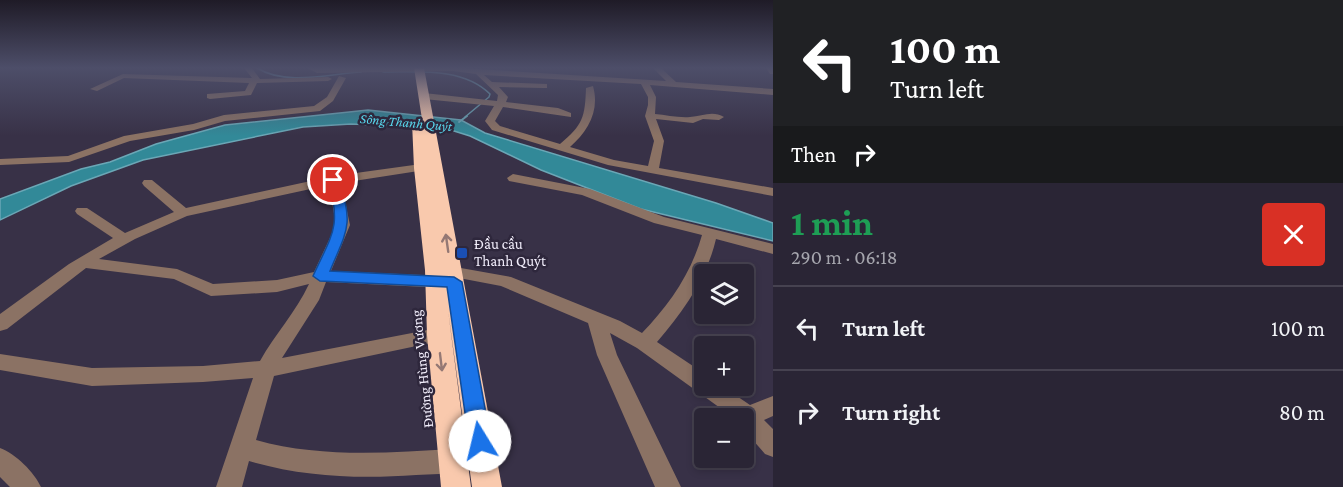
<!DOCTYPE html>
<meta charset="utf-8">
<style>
body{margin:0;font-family:"Crimson Pro",serif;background:#322d3d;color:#f1f3f6;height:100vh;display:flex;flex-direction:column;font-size:22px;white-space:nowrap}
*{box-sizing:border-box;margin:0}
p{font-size:20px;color:#a5a5ad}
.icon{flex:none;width:33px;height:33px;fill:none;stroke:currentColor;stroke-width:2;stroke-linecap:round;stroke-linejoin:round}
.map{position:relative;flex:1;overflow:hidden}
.panel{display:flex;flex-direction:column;background:#2a2535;width:570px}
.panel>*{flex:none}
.guide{background:#202124;color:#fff;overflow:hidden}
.fabs{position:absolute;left:694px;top:264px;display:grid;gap:12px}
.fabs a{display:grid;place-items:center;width:60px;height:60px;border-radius:6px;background:#2a2535;box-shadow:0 3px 9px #0003,0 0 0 2px #464250;font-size:30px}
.pin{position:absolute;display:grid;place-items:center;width:51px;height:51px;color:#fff;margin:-26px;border:3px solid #fff;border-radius:50%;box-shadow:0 2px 6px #0007}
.me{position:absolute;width:66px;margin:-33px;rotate:351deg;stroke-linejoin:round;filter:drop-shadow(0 0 4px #0008)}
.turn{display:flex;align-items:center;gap:21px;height:126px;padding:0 18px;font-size:27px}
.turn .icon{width:78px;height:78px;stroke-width:2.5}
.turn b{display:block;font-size:42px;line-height:51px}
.then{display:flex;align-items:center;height:57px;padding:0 18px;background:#0003;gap:12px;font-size:22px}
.round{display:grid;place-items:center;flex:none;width:63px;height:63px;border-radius:6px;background:#322d3d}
.overview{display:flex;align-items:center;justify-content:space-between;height:102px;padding:0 18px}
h1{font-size:36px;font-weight:700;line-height:45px;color:#1e9e55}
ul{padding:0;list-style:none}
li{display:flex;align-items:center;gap:18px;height:84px;padding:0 18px;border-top:2px solid #464250}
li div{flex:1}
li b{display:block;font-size:22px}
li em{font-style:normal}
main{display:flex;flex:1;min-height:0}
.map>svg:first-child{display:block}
.water{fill:#328998;stroke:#6ba7b6;stroke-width:1.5}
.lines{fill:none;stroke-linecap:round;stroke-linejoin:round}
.stream-far1{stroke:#6ba7b6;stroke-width:1.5}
.stream{stroke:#6ba7b6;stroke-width:2}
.minor{fill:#8b7264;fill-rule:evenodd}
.highway{fill:#f9c9ad;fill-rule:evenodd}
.oneway{stroke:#947874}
.route{fill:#1a73e8;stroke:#114b97;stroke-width:1.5}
.transit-dot{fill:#1a4fb4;stroke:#2e273c;stroke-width:2}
.labels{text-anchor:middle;stroke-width:5;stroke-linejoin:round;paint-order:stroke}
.far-water-label{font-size:14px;font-style:italic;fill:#58d6ec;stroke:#2e273c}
.poi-label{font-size:15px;fill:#f1edfb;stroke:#2e273c;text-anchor:start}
.street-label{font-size:15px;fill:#f1edfb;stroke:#2e273c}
</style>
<main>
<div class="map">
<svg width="773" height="487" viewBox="0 0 773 487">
<rect width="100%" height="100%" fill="#383147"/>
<!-- water -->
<path class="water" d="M368,110l93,10 24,13 231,70 57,20v18l-132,-32 -100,-39 -71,-34 -32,-10 -16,-1 -23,1 -48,-2 -48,3 -160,33 -72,26 -71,34v-21l81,-30 29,-7 46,-18 69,-19z"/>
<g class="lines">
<!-- stream-far1 -->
<path class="stream-far1" d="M257,68c29,18 72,6 104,4
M383,72c35,0 80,-5 107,22l-1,3 -24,20"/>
<!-- stream -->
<path class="stream" d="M459,122l8,-6"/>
<!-- minor -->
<path class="minor" d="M244,68h8l8,11 68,-2 4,2 -4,2 -71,2 -6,12 -41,4 -3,-1v-4l38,-3 4,-8 -125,-5 -27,13 -7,-2 33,-15 129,4z
M307,68h154l205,13 -13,-13h8l15,14 97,7v6l-123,-10 6,12 -1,17c11,1 24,4 35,3 12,-1 23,-7 34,0l-5,3 -16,-1 -10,4 -37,-4 8,22 -5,27 114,20v8l-165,-31 -116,-35 -7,-9 9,-15 -70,-7 -4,-3 4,-3 73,8 1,-6 -22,-21 -23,-3 -136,2zM484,75l157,9 7,13v8l-3,11 9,25 -6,25 -34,-6 -44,-13c18,-16 30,-36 23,-61l-7,2c-1,29 -3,37 -26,56l-60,-18 -5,-5 8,-14 68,10v-4l-13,-5 -52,-6 2,-5 -9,-10 45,1h3v-4l-55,-2z
M766,68h7v6h-3z
M339,76l7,2 -13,23 -13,10 -95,10 -31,9 -64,11 -61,21 -69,3v-6l68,-3 56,-20 69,-12 31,-9 90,-9 13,-9z
M421,164l4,2v4l-84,13 9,42 -19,46 114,5 6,2 2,4 -2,4 -6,2 -119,-6 -7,18 -37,58 156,-30 7,2 2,5 -2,5 -171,36 -18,64c64,18 131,13 197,9l9,4 3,8 -3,8c-15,6 -31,5 -46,6 -57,4 -112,2 -167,-14l-7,26h-26l37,-109 -50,4 -111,4 -92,-16v-16l92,14 111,-2 57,-5c15,-27 36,-49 49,-77l-32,8 -66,4 -37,-17 -88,-11 -79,61 -7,2v-17l69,-50 44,-26 -36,-24 -2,-3 2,-3h10l38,25 49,-21 -30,-26 -2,-3 2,-3h8l34,28 148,-32zM329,185l7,40 -22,47 -37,8 -64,4 -36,-15 -78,-10 36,-20 52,-23z
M513,174l77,15 74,28 109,27v10l-57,-15c-9,39 -33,73 -59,103l48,32v12h17l28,19 23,-9v20l-9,4 9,9v28l-8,-3 -21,-24v-12h-10l-97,-70 -27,-15 7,22 64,132h-26l-58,-132 -9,-32 -87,-37 -63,-12 -2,-4 2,-4 6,-1 67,12 109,44 22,12c27,-28 49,-59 60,-98l-48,-12 -72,-28 -73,-14 -2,-3z
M0,448c16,6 34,24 41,39h-31l-10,-10z"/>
<!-- highway -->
<path class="highway" d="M414,68h10l78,419h-30l-24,-177 23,177h-30l-14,-152 -2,-65 -11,-102 -2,-46 2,-3h8z"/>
</g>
<!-- one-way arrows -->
<defs><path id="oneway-shaft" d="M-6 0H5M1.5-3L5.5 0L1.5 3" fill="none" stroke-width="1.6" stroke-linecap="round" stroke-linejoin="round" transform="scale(1.5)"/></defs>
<g class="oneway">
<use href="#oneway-shaft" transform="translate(447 243) rotate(-98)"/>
<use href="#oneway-shaft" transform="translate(441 362) rotate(83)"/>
</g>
<!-- sky -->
<linearGradient id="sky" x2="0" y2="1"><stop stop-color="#1f1b27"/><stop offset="0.5" stop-color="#4d4e69"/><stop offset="1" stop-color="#4d4e69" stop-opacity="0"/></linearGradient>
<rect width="773" height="136" fill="url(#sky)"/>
<!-- route -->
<path class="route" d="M333,177l6,3c15,45 8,50 -9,91l124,6 8,5 29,159 -4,8 -7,2 -8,-2 -3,-8 -22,-154 -127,-6 -7,-5c19,-42 29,-49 15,-96z"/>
<!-- markers -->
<rect class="transit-dot" x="456" y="247" width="12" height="12" rx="3"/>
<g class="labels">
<!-- far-water labels -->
<g class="far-water-label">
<text transform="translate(406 122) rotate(5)" y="5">Sông Thanh Quýt</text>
</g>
<!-- poi labels -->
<g class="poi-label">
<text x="474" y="249">Đầu cầu<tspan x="474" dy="17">Thanh Quýt</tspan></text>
</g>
<!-- street labels -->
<g class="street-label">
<text transform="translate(422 369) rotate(-96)" y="5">Đường Hùng Vương</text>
</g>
</g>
</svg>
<div class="fabs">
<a><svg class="icon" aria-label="layers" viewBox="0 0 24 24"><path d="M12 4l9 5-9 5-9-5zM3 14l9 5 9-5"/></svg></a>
<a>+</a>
<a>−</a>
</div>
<div class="pin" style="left:333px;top:180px;background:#d93025"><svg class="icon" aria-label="arrive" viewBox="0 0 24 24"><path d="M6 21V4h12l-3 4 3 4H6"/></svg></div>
<svg class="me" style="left:480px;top:441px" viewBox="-20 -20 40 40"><circle r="19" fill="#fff"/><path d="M0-13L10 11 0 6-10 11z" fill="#1a73e8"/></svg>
</div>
<section class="panel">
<div class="guide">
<div class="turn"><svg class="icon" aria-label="left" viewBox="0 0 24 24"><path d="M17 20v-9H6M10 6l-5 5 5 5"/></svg><div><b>100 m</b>Turn left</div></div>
<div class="then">Then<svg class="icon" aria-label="right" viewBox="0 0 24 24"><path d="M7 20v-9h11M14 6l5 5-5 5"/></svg></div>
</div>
<div class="overview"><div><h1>1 min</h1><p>290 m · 06:18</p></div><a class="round" style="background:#d93025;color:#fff"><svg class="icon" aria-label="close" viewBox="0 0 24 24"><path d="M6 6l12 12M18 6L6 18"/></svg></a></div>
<ul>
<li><svg class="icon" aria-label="left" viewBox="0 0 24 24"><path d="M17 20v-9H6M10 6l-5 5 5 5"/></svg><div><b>Turn left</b></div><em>100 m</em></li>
<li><svg class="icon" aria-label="right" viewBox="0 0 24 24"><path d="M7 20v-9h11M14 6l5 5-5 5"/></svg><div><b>Turn right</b></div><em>80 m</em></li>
</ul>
</section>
</main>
